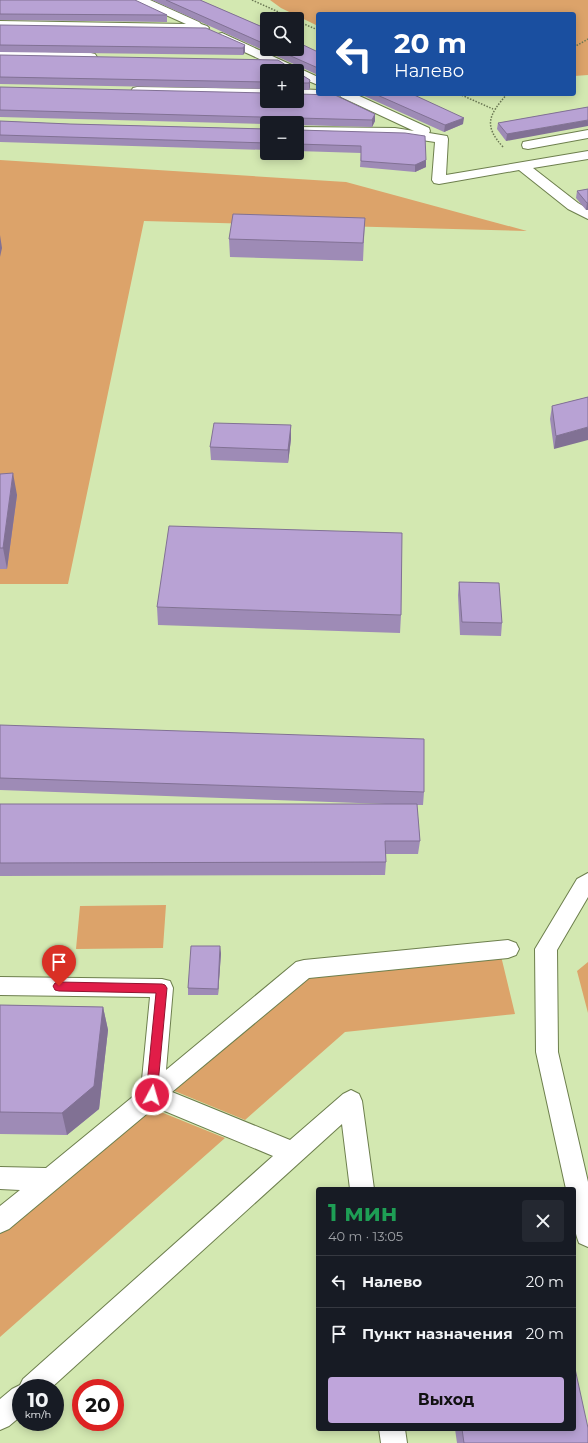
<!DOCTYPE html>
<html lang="ru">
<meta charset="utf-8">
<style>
body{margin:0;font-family:Montserrat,sans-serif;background:#242831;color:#f1f3f6;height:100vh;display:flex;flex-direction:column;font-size:15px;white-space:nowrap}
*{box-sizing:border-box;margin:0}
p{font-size:13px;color:#9ea1a6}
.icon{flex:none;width:22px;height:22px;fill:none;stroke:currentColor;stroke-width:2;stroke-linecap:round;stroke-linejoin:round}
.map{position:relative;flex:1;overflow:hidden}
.panel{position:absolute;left:316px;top:1187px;width:260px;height:244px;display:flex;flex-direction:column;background:#171b24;border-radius:4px;box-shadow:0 2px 10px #0003}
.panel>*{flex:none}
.hud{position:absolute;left:316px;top:12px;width:260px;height:84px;border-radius:4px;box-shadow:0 2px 10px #0003;background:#1a4fa0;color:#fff;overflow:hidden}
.controls{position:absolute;left:260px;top:12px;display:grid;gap:8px}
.controls a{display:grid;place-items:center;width:44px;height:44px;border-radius:4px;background:#171b24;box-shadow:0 2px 10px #0003;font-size:20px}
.speed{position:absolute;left:12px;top:1379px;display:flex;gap:8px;font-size:20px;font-weight:700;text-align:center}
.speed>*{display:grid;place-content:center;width:52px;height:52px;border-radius:50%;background:#171b24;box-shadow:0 2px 10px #0003;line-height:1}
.speed small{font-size:10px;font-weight:400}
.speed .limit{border:6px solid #d22;background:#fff;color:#111}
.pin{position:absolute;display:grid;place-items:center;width:34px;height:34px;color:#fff;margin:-41px -17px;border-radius:50% 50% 50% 0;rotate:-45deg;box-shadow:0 0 4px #0007}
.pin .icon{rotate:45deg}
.me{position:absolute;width:44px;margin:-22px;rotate:6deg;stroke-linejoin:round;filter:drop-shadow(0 0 3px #0008)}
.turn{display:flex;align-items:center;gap:14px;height:84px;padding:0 12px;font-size:18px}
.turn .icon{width:52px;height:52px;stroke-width:2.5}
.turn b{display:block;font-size:28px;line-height:34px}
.round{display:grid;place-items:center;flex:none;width:42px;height:42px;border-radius:4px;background:#242831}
.headline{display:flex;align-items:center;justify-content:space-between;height:68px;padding:0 12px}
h1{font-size:24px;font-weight:700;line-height:30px;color:#1e9e55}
.primary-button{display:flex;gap:8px;margin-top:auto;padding:8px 12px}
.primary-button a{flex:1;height:46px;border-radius:4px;background:#bfa5db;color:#111;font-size:16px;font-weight:700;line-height:46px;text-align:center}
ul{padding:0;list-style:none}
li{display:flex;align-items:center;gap:12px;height:52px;padding:0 12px;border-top:1px solid #363941}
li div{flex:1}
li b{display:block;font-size:15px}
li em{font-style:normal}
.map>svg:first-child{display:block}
.green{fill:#dca36a}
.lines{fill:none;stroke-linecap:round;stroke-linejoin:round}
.service-casing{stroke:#6d7f4d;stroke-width:2}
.path{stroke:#6b7854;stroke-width:1.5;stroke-dasharray:1.5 1.5;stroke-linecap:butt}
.service{fill:#fff;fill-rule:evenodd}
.wall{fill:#9e8bb6}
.shaded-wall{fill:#817194}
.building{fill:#b8a2d4;stroke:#817194}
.route{fill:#e11d48;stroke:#92132f}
</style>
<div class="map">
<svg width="588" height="1443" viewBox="0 0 588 1443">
<rect width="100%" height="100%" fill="#d3e8b1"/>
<!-- green -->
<path class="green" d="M270,0h318v75l-14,1v-62h-256v12l-37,-18z
M0,160l346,22 181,49 -383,-10 -76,363h-68z
M166,905l-3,43 -87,1 4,-43z
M501,956l14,58 -170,18 -100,88 -73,-30 138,-114z
M588,962v51l-11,-42z
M151,1108l74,30 -225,199v-103z"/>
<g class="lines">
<defs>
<path id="service" d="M135,0h15l49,22 2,2 6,2 2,2 -2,2 -4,2 -203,-5v-6l186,3 -49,-22z
M222,33l96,44v8l-21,-9v-5h-11l-68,-31 -2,-3 2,-3z
M0,51l91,2 4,1 2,3 -2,3 -4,1 -91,-2z
M137,87l130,2v8l-134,-3 -2,-3 2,-3z
M297,89l21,1v4h6l-2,3h-25z
M339,94h16l74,34 1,3 -1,2 18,3 1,3 -2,36 142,-24v8l-55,9 45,35 10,6v10l-20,-10 -49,-39 -80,14 -5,-1 -2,-3 3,-38 -40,-6 -98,-1v-8l98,1 19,3 -73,-34z
M588,130v8l-60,11 -5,-1 -1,-3 1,-3 5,-1z
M588,873v24l-31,53 1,102 30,130v65l-9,-4c-7,-17 -5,-35 -5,-54h-8l-30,-137 -1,-103 42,-70z
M508,940l8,3 3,6 -3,6 -8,3 -199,20 -137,114 118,48 53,-46 8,-4 8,4 3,7 12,88h-24l-8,-65 -291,264h-30v28l-12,10 -9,4v-31l12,-10 8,-4 3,-6 250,-223 -118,-49 -146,122 -9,4v-27l20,-16 -20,-1v-22l46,1 95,-78 9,-93 -150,-2v-18l162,2 8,2 3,7 -7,82 130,-108 8,-2z
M379,1429h26l2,14h-26z"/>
</defs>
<!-- service casing -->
<use href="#service" class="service-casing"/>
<!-- path -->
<path class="path" d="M252,0l42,19
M297,21l21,9
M574,47l14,-8
M459,94l34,15
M503,147c-20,-22 -14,-32 4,-53"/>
<!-- service -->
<use href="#service" class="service"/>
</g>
<!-- wall -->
<path class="wall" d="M0,0l167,15v7l-167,-2z
M152,0h48l67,29v20h30l21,3v23z
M0,25l245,20v7l-2,3 -243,-3z
M0,55l267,16v18l-267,-5z
M297,72l13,8v7l-1,3h-12z
M0,87l375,27v7l-3,6 -75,-2v-2h-30v1l-267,-7z
M360,94h52l51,30 -19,8z
M588,107l-82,34 -9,-12 1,-6z
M0,121l70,3 197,5v21l-267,-8z
M297,130l129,30v7l-11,5 -55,-5 1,-14 -64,-2z
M588,189v21h-2l-10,-12 1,-7z
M365,218l-2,43 -133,-4 -1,-18z
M588,397l-34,52 -4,-30 2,-13z
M291,425v14l-3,24 -77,-3 -1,-13z
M0,474l17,21 -10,74h-7z
M459,582l43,41 -1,13 -41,-1 -2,-40z
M157,607l244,8 -1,18 -242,-8z
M0,725l424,67 -1,13h-6l3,36 -2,13h-32v8l-1,13 -385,1v-72h386l-386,-14z
M221,953l-3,42h-30v-7z
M0,1005l103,2 5,23 -9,79 -32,26 -67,-1z
M455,1429h119l14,14h-131z"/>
<!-- shaded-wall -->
<path class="shaded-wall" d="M245,45v7l-2,3v-7z
M310,80v7l-1,3v-7z
M375,114v7l-3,6v-7z
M464,118l-1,6 -19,8 1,-7z
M588,120v6l-82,15 1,-7z
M426,160v7l-11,5v-7z
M587,203h1v7h-2z
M0,235l2,13 -2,9z
M291,425v14l-3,24v-13z
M588,427v13l-34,9 2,-13z
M13,473l4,22 -10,74 -4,-21z
M220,946l1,7 -3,42v-6z
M103,1007l5,23 -9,79 -32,26 -5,-22z"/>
<!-- building -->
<path class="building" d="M0,0h135l32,15 -167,-1z
M166,0h34l67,29v16z
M0,25l206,3 39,17 -2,3 -243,-3z
M297,42l21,10v16l-43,-19h22z
M0,55l278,5 17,11h-28v11l-267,-5z
M297,72l13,8 -1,3h-12z
M0,87l267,6v8h30v-7l38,1 40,19 -3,6 -372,-10z
M375,94h37l52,24 -19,7z
M588,107v13l-81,14 -9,-11z
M0,121l70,3 197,5v14l-267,-8z
M297,130l108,3 20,3 1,24 -11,5 -54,-4v-15l-64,-2z
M588,189v14h-1l-10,-12z
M233,214l132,4 -2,25 -134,-4z
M588,397v30l-32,9 -4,-30z
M214,423l77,2 -3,25 -78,-3z
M13,473l-10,75h-3v-74z
M169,526l233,7 -1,82 -244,-8z
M459,582l40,1 3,40 -40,-1z
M0,725l424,14v53l-424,-14z
M0,804h417l3,37h-35l1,21 -386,1z
M191,946h29l-2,43 -30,-1z
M0,1005l103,2 -9,79 -32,27 -62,-1z
M574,1364l14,64v15h-124l-2,-14h112z"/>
<!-- route -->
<path class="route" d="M59,982l103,2 3,1 2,3 -10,107 -2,3 -3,2 -4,-2 -2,-3 10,-102 -97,-2 -4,-1 -2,-4 2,-3z"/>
</svg>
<div class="controls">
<a><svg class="icon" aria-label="search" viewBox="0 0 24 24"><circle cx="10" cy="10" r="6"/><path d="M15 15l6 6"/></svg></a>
<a>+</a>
<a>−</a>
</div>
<div class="speed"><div>10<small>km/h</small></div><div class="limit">20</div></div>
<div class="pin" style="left:59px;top:986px;background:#d93025"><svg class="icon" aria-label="arrive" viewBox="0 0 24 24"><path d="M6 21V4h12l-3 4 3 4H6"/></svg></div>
<svg class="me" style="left:152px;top:1095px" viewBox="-20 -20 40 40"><circle r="17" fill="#e11d48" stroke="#fff" stroke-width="3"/><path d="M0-11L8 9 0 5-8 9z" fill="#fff"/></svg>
<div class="hud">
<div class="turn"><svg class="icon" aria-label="left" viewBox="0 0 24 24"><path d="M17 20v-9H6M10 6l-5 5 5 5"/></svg><div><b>20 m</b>Налево</div></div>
</div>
<section class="panel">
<div class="headline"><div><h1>1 мин</h1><p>40 m · 13:05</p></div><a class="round"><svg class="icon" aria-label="close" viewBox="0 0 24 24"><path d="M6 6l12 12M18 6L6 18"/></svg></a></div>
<ul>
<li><svg class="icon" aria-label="left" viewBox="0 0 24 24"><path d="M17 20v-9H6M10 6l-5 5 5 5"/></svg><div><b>Налево</b></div><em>20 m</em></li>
<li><svg class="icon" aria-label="arrive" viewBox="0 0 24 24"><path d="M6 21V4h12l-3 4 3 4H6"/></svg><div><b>Пункт назначения</b></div><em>20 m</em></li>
</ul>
<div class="primary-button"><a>Выход</a></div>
</section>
</div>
